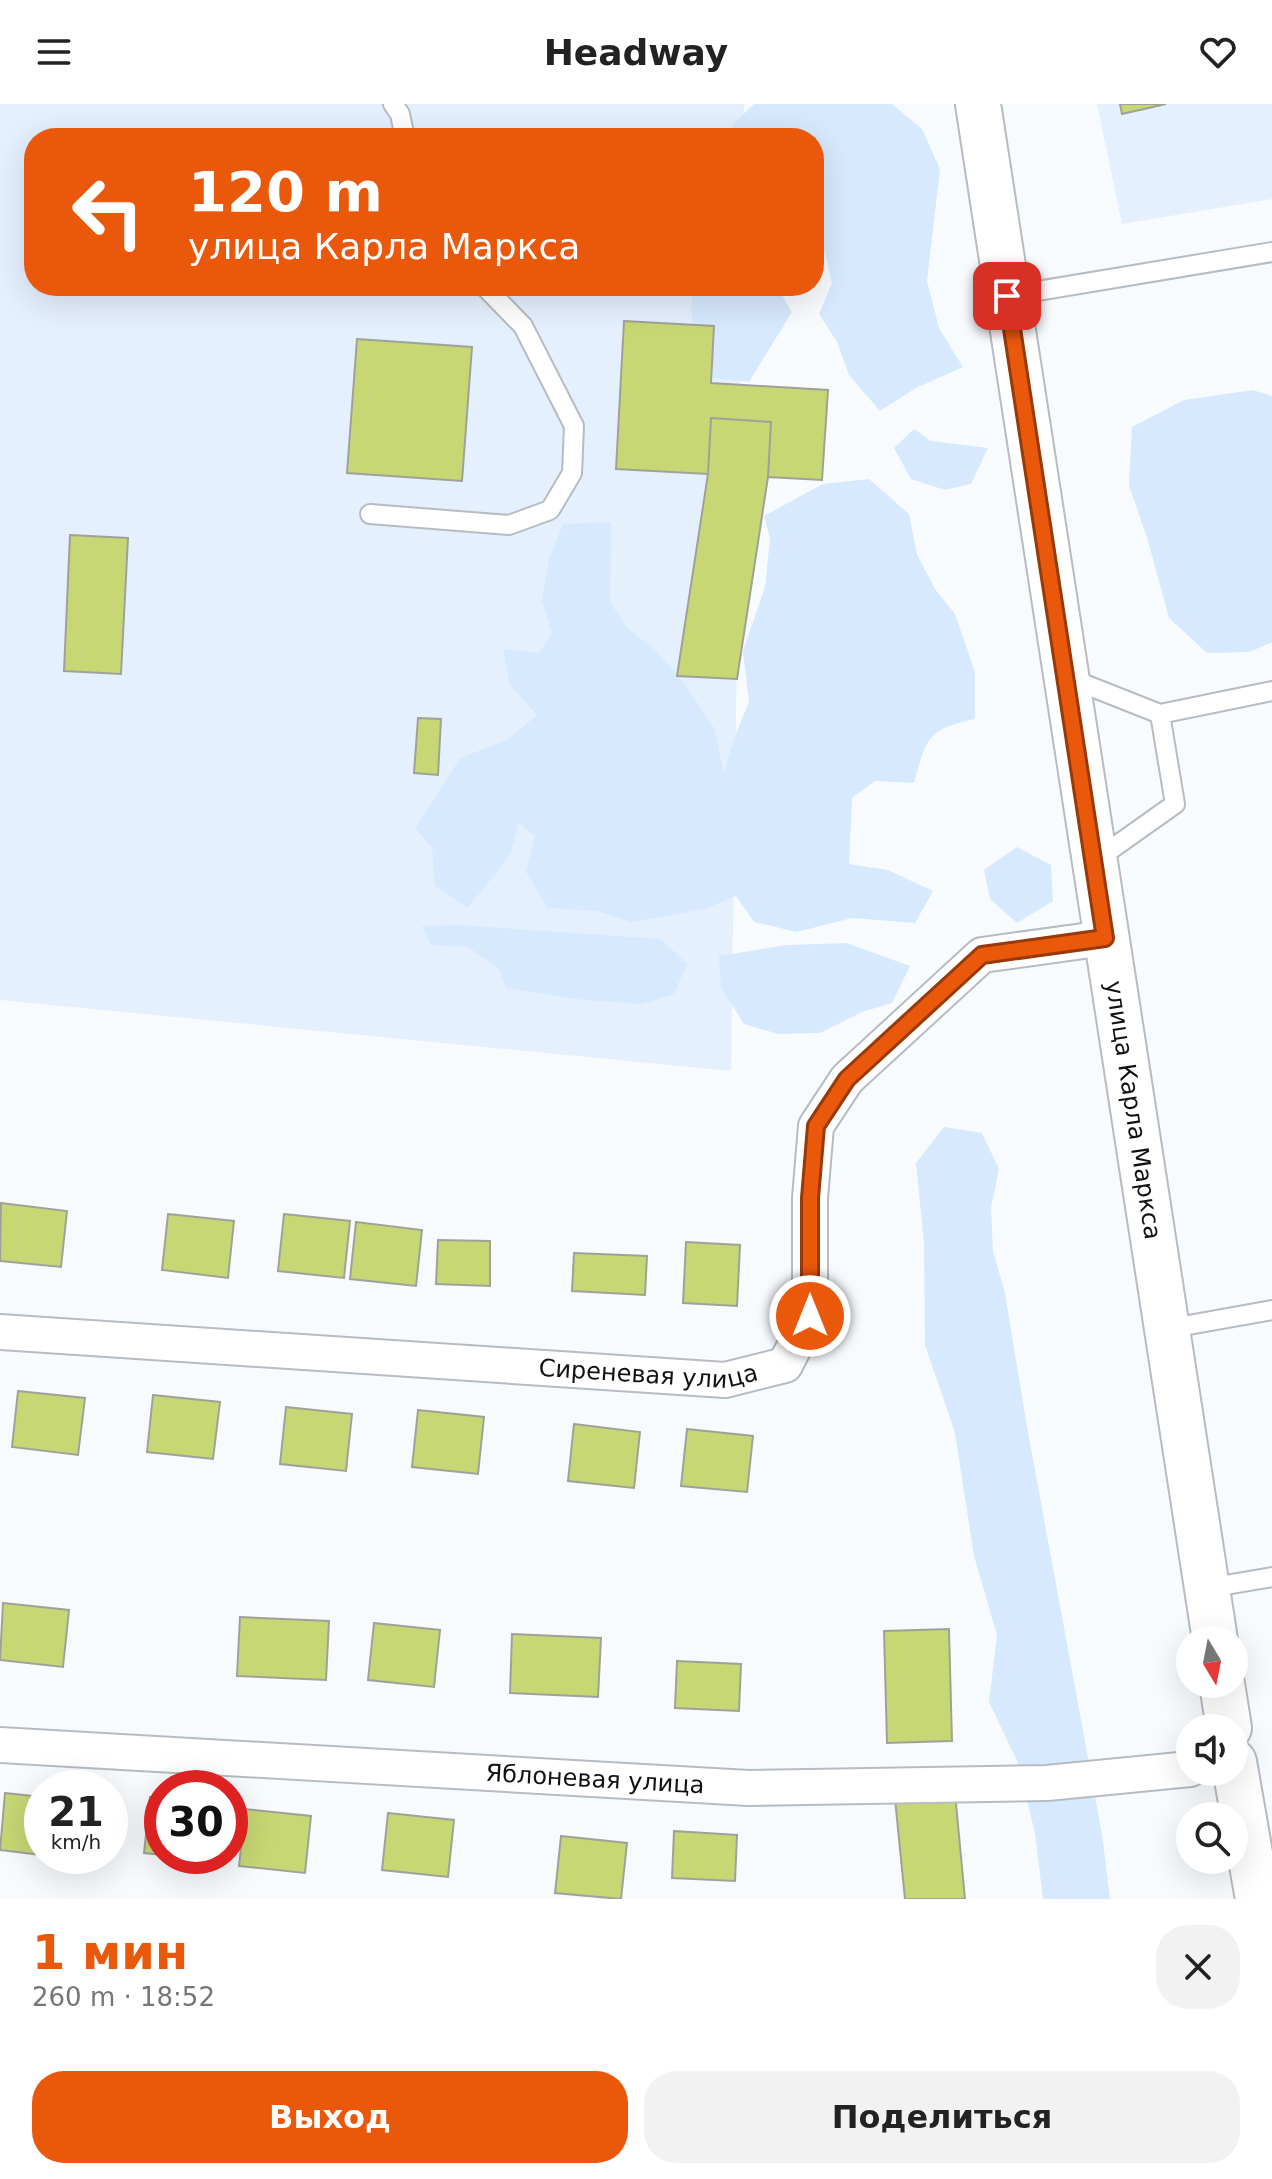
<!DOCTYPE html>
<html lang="ru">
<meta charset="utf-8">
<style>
body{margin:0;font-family:"DejaVu Sans",sans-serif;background:#f2f2f2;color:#222;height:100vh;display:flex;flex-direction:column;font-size:30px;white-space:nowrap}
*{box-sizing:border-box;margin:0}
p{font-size:26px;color:#767676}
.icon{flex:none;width:44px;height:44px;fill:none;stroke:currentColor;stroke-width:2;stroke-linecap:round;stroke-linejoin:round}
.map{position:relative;height:1795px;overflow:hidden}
.details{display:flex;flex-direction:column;background:#fff;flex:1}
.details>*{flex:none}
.guide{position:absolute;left:24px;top:24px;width:800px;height:168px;border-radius:32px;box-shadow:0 8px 32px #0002;background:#ea580c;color:#fff;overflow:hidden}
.needle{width:52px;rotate:170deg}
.tools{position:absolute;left:1176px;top:1522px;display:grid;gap:16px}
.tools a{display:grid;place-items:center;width:72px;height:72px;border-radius:50%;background:#fff;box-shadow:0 8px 32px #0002;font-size:40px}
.speed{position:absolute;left:24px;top:1666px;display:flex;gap:16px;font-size:40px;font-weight:700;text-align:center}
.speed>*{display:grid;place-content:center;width:104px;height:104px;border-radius:50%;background:#fff;box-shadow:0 8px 32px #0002;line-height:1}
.speed small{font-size:20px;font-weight:400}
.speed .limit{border:12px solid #d22;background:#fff;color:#111}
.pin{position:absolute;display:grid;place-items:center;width:68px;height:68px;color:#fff;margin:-34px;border-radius:16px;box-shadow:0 4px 12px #0006}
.me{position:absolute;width:88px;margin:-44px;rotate:0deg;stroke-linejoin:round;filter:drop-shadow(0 0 6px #0008)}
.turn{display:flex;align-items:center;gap:28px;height:168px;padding:0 32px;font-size:36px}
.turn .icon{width:104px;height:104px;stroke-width:2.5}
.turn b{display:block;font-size:56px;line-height:68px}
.round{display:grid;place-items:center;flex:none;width:84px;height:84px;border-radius:32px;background:#f2f2f2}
.headline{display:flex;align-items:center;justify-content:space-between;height:136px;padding:0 32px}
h1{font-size:48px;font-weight:800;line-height:60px;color:#ea580c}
.cta{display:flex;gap:16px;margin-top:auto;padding:16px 32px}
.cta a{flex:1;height:92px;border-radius:32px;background:#ea580c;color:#fff;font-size:32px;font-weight:800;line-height:92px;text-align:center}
.cta a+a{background:#f2f2f2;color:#222}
header{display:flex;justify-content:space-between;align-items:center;height:104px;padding:0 32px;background:#fff;font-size:36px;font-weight:800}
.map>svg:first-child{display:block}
.built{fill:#e5f0fe}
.green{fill:#d7e9fe}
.building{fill:#c6d774;stroke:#a0a199;stroke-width:2}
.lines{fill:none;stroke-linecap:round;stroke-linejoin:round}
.lane-casing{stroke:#b6bcc2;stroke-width:22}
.street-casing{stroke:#b6bcc2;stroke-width:38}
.secondary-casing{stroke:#b6bcc2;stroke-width:48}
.lane{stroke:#fff;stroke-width:18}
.street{stroke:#fff;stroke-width:34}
.secondary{stroke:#fff;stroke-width:44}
.route-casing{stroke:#983908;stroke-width:20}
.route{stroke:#ea580c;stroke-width:14}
.labels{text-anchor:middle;stroke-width:6;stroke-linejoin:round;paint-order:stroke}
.street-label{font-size:24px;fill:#0f1113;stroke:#fff}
</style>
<header><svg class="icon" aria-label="menu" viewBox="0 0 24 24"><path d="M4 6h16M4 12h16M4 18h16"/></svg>Headway<svg class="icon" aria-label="heart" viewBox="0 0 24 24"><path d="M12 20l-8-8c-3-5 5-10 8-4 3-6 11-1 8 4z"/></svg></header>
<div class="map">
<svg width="1272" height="1795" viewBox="0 0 1272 1795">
<rect width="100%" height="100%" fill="#f8fbfe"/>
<!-- built -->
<path class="built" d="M0,0h744v34h-710v148h708l-11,785 -731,-71z
M1097,0h175v95l-150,25z"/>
<!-- green -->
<path class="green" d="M754,0h138l30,25 18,40 -13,112 12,47 24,39 -47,21 -36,23 -31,-36 -12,-33 -18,-28 13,-31 -9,-38 -9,-2v-105h-85l4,-14z
M694,182h86l-1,4 13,22 -43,70 -35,-4c-15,-30 -29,-57 -20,-92z
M1253,286l19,6v246l-22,10 -43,1 -38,-35 -21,-77 -19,-56 3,-58 52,-27z
M914,325l17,12 57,7 -17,36 -26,6 -34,-11 -17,-31z
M869,375l40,35 8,40 18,35 20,25 20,58v47c-48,10 -49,20 -61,64l-39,-2 -23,17 -3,66 39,6 45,21 -18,32 -63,-5 -55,14 -43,-10 -18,-26 -31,13 -73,13 -35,-11 -49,-3 -22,-36 9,-36 -16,-13 -9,32 -42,53 -33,-22 -3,-39 -17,-18 45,-71 47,-18 30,-25 -27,-30 -7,-36 36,4 13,-20 -10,-33 7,-41 14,-35 48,-2 -1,80 17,26 27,21 30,34 30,45 10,45 11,-37 14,-34 -6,-51 22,-64 5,-49 -6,-22 59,-32z
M1017,743l34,18 2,36 -36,22 -27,-24 -6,-29z
M459,821l202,14 26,25 -13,30 -32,10 -58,-4 -78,-12 -7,-19 -31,-22 -37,-2 -9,-19z
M847,839l63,23 -18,37 -30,9 -42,21 -42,1 -34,-10 -23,-37 -2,-31 68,-11z
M944,1023l38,6 17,36 -8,39 2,43 12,42 21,128 76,413 8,65h-67l-8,-66 -18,-72 -28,-59 8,-67 -23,-79 -19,-123 -30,-88 -1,-101 -8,-81z"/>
<!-- building -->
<path class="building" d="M1120,0h46l-44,10z
M624,217l90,5 -3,57 117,7 -6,90 -54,-3 3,-55 -60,-4 -3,56 -92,-5z
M357,235l115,8 -10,134 -115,-8z
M711,314l60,4 -3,55 -31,202 -60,-3 31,-202z
M70,431l58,3 -7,136 -57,-3z
M418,614l23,1 -3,56 -24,-2z
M1,1099l66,8 -6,56 -61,-6z
M168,1110l66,7 -6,57 -66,-8z
M284,1110l66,7 -6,57 -66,-7z
M356,1118l66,8 -6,56 -66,-7z
M438,1136l52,1v45l-54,-2z
M686,1138l54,3 -3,61 -54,-3z
M574,1149l73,3 -2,39 -73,-4z
M18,1287l67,7 -7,57 -66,-8z
M153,1291l67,7 -7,57 -66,-7z
M286,1303l66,7 -6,57 -66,-7z
M418,1306l66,7 -6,57 -66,-7z
M574,1320l66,8 -6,56 -66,-7z
M687,1325l66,7 -6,56 -66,-6z
M3,1499l66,7 -6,57 -63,-7z
M240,1513l89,4 -3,59 -89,-4z
M374,1519l66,7 -6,57 -66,-7z
M949,1525l3,112 -65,2 -3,-112z
M512,1530l89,4 -3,59 -88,-4z
M677,1557l64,3 -2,47 -64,-3z
M5,1689l37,4v58l-42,-5z
M955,1689l10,106h-60l-10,-100z
M150,1693l12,1v57l-18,-2z
M245,1705l66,7 -6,57 -66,-7z
M388,1709l66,7 -6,57 -66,-7z
M674,1727l63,4 -2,46 -63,-3z
M561,1732l66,7 -6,56 -66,-6z"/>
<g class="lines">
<defs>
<path id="lane" d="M393,0l7,10 5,24
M1007,192l265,-44
M370,410l139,11 41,-15 22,-37 2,-47 -51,-100 -39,-40
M1069,574l91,36 15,90 -79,56
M1160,610l112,-23
M1166,1225l106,-19
M1208,1484l64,-11"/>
<g id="street">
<path id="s1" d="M0,1228l725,48 60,-15 25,-49v-118l6,-72 31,-47 135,-124 123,-17"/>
<path id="s2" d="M0,1641l749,43 298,-5 143,-14"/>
</g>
<g id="secondary">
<path id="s3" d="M978,0l237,1536"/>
<path d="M1222,1580l7,44"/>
<path d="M1234,1658l24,137"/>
</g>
</defs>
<!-- lane casing -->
<use href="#lane" class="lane-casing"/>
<!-- street casing -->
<use href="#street" class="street-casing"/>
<!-- secondary casing -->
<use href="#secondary" class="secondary-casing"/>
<!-- lane -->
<use href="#lane" class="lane"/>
<!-- street -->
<use href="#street" class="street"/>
<!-- secondary -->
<use href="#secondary" class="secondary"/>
</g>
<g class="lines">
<defs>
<path id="route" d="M810,1212v-118l6,-72 31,-47 135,-124 123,-17 -98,-642"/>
</defs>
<!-- route casing -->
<use href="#route" class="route-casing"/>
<!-- route -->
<use href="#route" class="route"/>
</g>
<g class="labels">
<!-- street labels -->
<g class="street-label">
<text dy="8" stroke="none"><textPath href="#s3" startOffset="1018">улица Карла Маркса</textPath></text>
<text dy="8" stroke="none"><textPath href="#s1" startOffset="650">Сиреневая улица</textPath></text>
<text dy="8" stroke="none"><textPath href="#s2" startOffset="596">Яблоневая улица</textPath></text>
</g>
</g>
</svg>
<div class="tools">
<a><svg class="needle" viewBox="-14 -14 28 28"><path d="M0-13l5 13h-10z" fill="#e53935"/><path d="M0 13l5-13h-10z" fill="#767676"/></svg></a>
<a><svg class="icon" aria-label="sound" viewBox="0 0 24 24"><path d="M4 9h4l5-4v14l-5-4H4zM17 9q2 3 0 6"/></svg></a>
<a><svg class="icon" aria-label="search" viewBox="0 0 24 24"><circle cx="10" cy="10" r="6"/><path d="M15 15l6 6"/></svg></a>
</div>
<div class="speed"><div>21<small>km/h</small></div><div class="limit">30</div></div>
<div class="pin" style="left:1007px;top:192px;background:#d93025"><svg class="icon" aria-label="arrive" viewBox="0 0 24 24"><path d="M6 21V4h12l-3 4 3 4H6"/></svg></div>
<svg class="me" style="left:810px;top:1212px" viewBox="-20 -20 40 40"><circle r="17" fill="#ea580c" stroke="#fff" stroke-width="3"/><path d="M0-11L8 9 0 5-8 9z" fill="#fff"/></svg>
<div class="guide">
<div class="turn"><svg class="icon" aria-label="left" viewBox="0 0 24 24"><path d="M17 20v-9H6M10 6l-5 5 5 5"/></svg><div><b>120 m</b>улица Карла Маркса</div></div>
</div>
</div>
<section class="details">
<div class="headline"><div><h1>1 мин</h1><p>260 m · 18:52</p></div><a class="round"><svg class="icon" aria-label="close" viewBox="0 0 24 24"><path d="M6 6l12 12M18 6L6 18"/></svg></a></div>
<div class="cta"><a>Выход</a><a>Поделиться</a></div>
</section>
